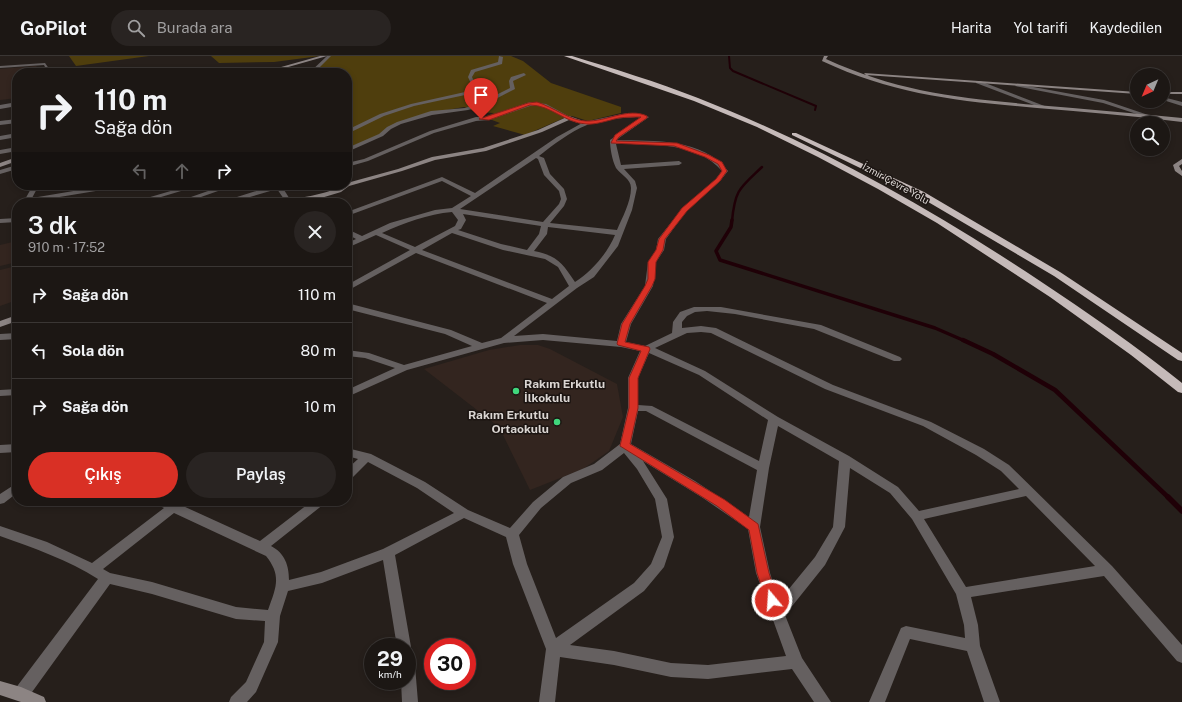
<!DOCTYPE html>
<html lang="tr">
<meta charset="utf-8">
<style>
body{margin:0;font-family:"Public Sans",sans-serif;background:#292422;color:#f1f3f6;height:100vh;display:flex;flex-direction:column;font-size:15px;white-space:nowrap}
*{box-sizing:border-box;margin:0}
p{font-size:13px;color:#a09fa0}
.icon{flex:none;width:22px;height:22px;fill:none;stroke:currentColor;stroke-width:2;stroke-linecap:round;stroke-linejoin:round}
.map{position:relative;flex:1;overflow:hidden}
.details{position:absolute;left:12px;top:142px;width:340px;height:308px;display:flex;flex-direction:column;background:#1c1714;border-radius:16px;box-shadow:0 2px 6px #0003,0 0 0 1px #3a3634}
.details>*{flex:none}
.banner{position:absolute;left:12px;top:12px;width:340px;height:122px;border-radius:16px;box-shadow:0 2px 6px #0003,0 0 0 1px #3a3634;background:#1c1714;color:#f1f3f6;overflow:hidden}
.needle{width:26px;rotate:224deg}
.buttons{position:absolute;left:1130px;top:12px;display:grid;gap:8px}
.buttons a{display:grid;place-items:center;width:40px;height:40px;border-radius:50%;background:#1c1714;box-shadow:0 2px 6px #0003,0 0 0 1px #3a3634;font-size:20px}
.speed{position:absolute;left:364px;top:582px;display:flex;gap:8px;font-size:20px;font-weight:700;text-align:center}
.speed>*{display:grid;place-content:center;width:52px;height:52px;border-radius:50%;background:#1c1714;box-shadow:0 2px 6px #0003,0 0 0 1px #3a3634;line-height:1}
.speed small{font-size:10px;font-weight:400}
.speed .limit{border:6px solid #d22;background:#fff;color:#111}
.pin{position:absolute;display:grid;place-items:center;width:34px;height:34px;color:#fff;margin:-41px -17px;border-radius:50% 50% 50% 0;rotate:-45deg;box-shadow:0 0 4px #0007}
.pin .icon{rotate:45deg}
.me{position:absolute;width:44px;margin:-22px;rotate:342deg;stroke-linejoin:round;filter:drop-shadow(0 0 3px #0008)}
.turn{display:flex;align-items:center;gap:14px;height:84px;padding:0 16px;font-size:18px}
.turn .icon{width:52px;height:52px;stroke-width:2.5}
.turn b{display:block;font-size:28px;line-height:34px}
.lanes{display:flex;align-items:center;height:38px;padding:0 16px;background:#0003;justify-content:center;gap:20px;direction:ltr}
.lanes .off{opacity:.35}
.round{display:grid;place-items:center;flex:none;width:42px;height:42px;border-radius:21px;background:#292422}
.overview{display:flex;align-items:center;justify-content:space-between;height:68px;padding:0 16px}
h1{font-size:24px;font-weight:600;line-height:30px}
.cta{display:flex;gap:8px;margin-top:auto;padding:8px 16px}
.cta a{flex:1;height:46px;border-radius:24px;background:#d93025;color:#fff;font-size:16px;font-weight:600;line-height:46px;text-align:center}
.cta a+a{background:#292422;color:#f1f3f6}
ul{padding:0;list-style:none}
li{display:flex;align-items:center;gap:12px;height:56px;padding:0 16px;border-top:1px solid #3a3634}
li div{flex:1}
li b{display:block;font-size:15px}
li em{font-style:normal}
header{display:flex;align-items:center;gap:24px;box-sizing:border-box;height:56px;padding:0 20px;background:#1c1714;border-bottom:1px solid #3a3634}
header strong{font-size:19px}
nav{display:flex;gap:22px;margin-inline-start:auto;font-size:14px}
.search{width:280px;height:36px;background:#292422;display:flex;align-items:center;gap:10px;box-sizing:border-box;padding:0 14px;border-radius:22px;color:#a09fa0;font-size:15px}
.map>svg:first-child{display:block}
.built{fill:#33251f}
.green{fill:#4f3e0d}
.lines{fill:none;stroke-linecap:round;stroke-linejoin:round}
.stream-far4{stroke:#1f0007;stroke-width:2}
.stream-far3{stroke:#1f0007;stroke-width:2.5}
.stream-far2{stroke:#1f0007;stroke-width:3.5}
.stream-far1{stroke:#1f0007;stroke-width:4.5}
.stream{stroke:#1f0007;stroke-width:5.5}
.street{fill:#656060;fill-rule:evenodd}
.secondary{fill:#8c8483;fill-rule:evenodd}
.highway{fill:#c5bab9;fill-rule:evenodd}
.route{fill:#d93025;stroke:#8d1f18}
.poi-dot{fill:#40d77c;stroke:#1c1512;stroke-width:1.5}
.labels{text-anchor:middle;stroke-width:3;stroke-linejoin:round;paint-order:stroke}
.far-street-label{font-size:10px;fill:#dad5d2;stroke:#1c1512}
.poi-label{font-size:12px;font-weight:bold;fill:#dad5d2;stroke:#1c1512;text-anchor:start}
</style>
<header>
<strong>GoPilot</strong>
<div class="search"><svg class="icon" aria-label="search" viewBox="0 0 24 24"><circle cx="10" cy="10" r="6"/><path d="M15 15l6 6"/></svg>Burada ara</div>
<nav><a>Harita</a><a>Yol tarifi</a><a>Kaydedilen</a></nav>
</header>
<div class="map">
<svg width="1182" height="646" viewBox="0 0 1182 646">
<rect width="100%" height="100%" fill="#261f1b"/>
<!-- built -->
<path class="built" d="M36,10l7,7h-26v25l-17,2v-31z
M17,185v21l-17,4v-21z
M16,210l1,34 -17,6v-36z
M520,289h18l12,4 67,35 6,33 -14,34 -26,18 -53,21 -31,-63 -75,-58 65,-19z"/>
<!-- green -->
<path class="green" d="M69,0h80l-73,10z
M211,0h109l-46,6 -55,1z
M329,0h182l12,5 28,22 70,24v6l-33,8 -16,-5 -8,2 -39,17 -32,-9 7,-3 -16,-6 10,-4 -18,-1 -12,-5 -40,7 -25,9 -18,12 -34,13v-75h-33z"/>
<g class="lines">
<!-- stream-far4 -->
<path class="stream-far4" d="M729,0l1,12 3,3 83,35 -1,4"/>
<!-- stream-far3 -->
<path class="stream-far3" d="M732,165c3,-32 8,-33 30,-54"/>
<!-- stream-far2 -->
<path class="stream-far2" d="M732,164l-1,7 -15,24 4,9 215,68 30,13"/>
<!-- stream-far1 -->
<path class="stream-far1" d="M963,284l30,14 62,36 114,108"/>
<!-- stream -->
<path class="stream" d="M1168,441l14,14"/>
<!-- street -->
<path class="street" d="M327,0h4l-17,17h-5z
M499,0l4,1 -1,7 -27,8 -3,5 7,15 -65,14 -30,10 -37,18v-4l33,-16 31,-10 63,-14 -6,-13 3,-7 27,-8z
M45,7l7,10h-4l-4,-8 -44,3v-2z
M524,17l2,2 -13,6 2,8 -31,16 -16,5 -36,5 -31,9 -10,5 -8,7 -36,16v-4l32,-14 8,-7 10,-5 34,-11 34,-3 15,-5 30,-15 -1,-7 2,-4z
M976,25h4l67,26 -5,1 -66,-25z
M1017,28l87,16 50,17 -5,1 -46,-15 -88,-17z
M1163,41l19,5v4l-19,-6z
M17,46v4l-17,3v-4z
M530,46l16,2 26,14 -5,1 -24,-13h-13l-41,14 -13,1 -42,12 -66,28 -21,6v-4l17,-4 66,-28 46,-14h10z
M637,57l12,4 -33,23c38,1 87,-2 112,31l-8,10 -34,30 -20,28 -2,11 -8,12 -3,24 -22,38 -5,18 19,4 27,-13 1,-11 7,-10 14,-5h27l100,18 79,32 2,2 -2,2h-6l-80,-32 -79,-15 -28,-3 -12,1 -8,4 -5,6v6l19,-2 15,2 117,57 98,37 53,27 25,16 103,101 70,79v18l-5,-2 -73,-85 -133,21 7,28 2,21 20,56h-16l-17,-51 -57,-12 -25,63h-16l32,-74 5,-2 59,12 -1,-13 -8,-31 -44,-75 -22,-26 -40,-25 -5,59 -20,38 -40,50 17,43 29,44h-17l-22,-33 -84,10 -37,-2 -57,-12 -54,-8 -5,45h-16l7,-53 -33,-85 -7,-27 -42,-19 -69,37 16,92 -2,5h-2v-5h-10l-14,-87 -61,23 -34,8 -8,25 -2,26 -22,50 -9,10h-18l2,-5 15,-15 18,-40 1,-21 -29,-2 -84,-25 -42,-10 -83,115 -6,2 -6,-2 -2,-5 2,-5 83,-110c-29,-19 -65,-31 -98,-43v-10l47,16 45,21 72,-55 -8,-4 -2,-3h33l-4,5 77,35 52,-40h14l-2,3 -53,42c14,7 18,20 18,34l32,-8 62,-23 71,-36 -37,-25 -49,-26 -17,17 -4,1v-11l11,-10 -11,-3v-8l24,6 54,28 43,28 42,18 23,-26 30,-25 31,-13 26,-20 8,-36v-30l12,-27 -19,-4 -78,-7 -39,3 -97,27 -60,27v-7l48,-22 -30,-10 -18,-2v-6l22,3 35,12 68,-19 -27,-12 -98,-25v-6l104,27 31,13 19,-5 46,-35 -131,-50 -69,38v-6l63,-35 -34,-15 -29,13v-5l9,-4 -9,-5v-5l15,7 28,-13 45,-13 17,-2 19,-12 -29,-15 -95,35v-4l95,-35 33,16 82,-56 27,-15 38,-8zM637,61l5,1 -32,22c0,8 2,20 6,28 5,7 15,11 15,20 0,14 -9,30 -14,42l-67,-7 14,-17 3,-7 -3,-10 -14,-15 -6,-16 -5,-2c15,-12 31,-24 48,-31 15,-6 34,-7 50,-8zM616,88c36,1 80,-3 106,27l-6,8 -34,30 -24,30 -2,11 -8,12 -3,24 -24,38 -4,17 -74,-7 -29,2 63,-48 17,-11 24,-31 14,-36 5,-22 -2,-7 -11,-12 55,-4 3,-2 -3,-2 -58,4zM536,102l2,1 6,16 15,16 2,8 -2,5 -16,18 -83,-13zM452,156l6,8 -3,6 -40,21 -33,-14c22,-10 46,-19 70,-21zM463,158l78,12 -2,8 -12,16 -26,-6 -43,-14 3,-1 5,-9zM548,171l67,8c-8,19 -23,36 -40,47 -13,-19 -17,-26 -41,-31l13,-17zM452,177l51,17 42,9 13,8 11,19 -17,13 -130,-49zM701,276l10,1 114,56 98,37 53,29 25,16 18,18 -100,22 -21,-24 -49,-31 -71,-39 -73,-46 -50,-23 32,-15zM649,297l50,22 69,45 -9,41 -107,-55 -14,-1v-27zM638,355h8l111,59 -8,47 -54,-36 -64,-37zM778,370l61,35 -6,66 -18,30 -36,44 -9,-28 -10,-46 9,-59zM624,397l13,16 18,30 7,38 -11,27 -17,19 -78,55 -29,-74 -8,-29 22,-27 30,-25 31,-13zM643,405l60,37 45,31 8,44 30,83 -78,9 -37,-2 -57,-12 -44,-6 74,-54 20,-24 10,-30 -7,-38zM1026,440l69,70 -129,21 -42,-68zM174,457l92,43c16,20 10,31 2,54l-32,-3 -84,-25 -42,-9 -7,-4z
M17,63v4l-17,2v-4z
M17,77v4l-17,3v-4z
M17,91v4l-17,3v-4z
M17,109v4l-17,5v-4z
M33,129h6l-7,13 77,-13h14l-3,2 -97,16z
M191,129h10l-60,18h-11z
M225,129h10l-51,18h-10z
M275,129h6l10,16 -1,1h-4l-9,-13 -48,14h-11z
M319,139h4l3,6 -1,2h-7l1,-2z
M17,162v4l-17,1v-4z
M17,277v6l-17,1v-6z
M17,333v6l-17,1v-6z
M17,388v8l-17,1v-8z
M17,427v10l-13,10 -4,1v-10z
M407,603l5,2 3,5 3,36h-16l-1,-21h6z"/>
<!-- secondary -->
<path class="secondary" d="M320,0h7l-60,17h-7z
M824,0h4l-2,3c72,33 133,39 210,46 49,4 98,8 146,13v4c-48,-6 -97,-10 -145,-14 -79,-7 -142,-13 -215,-47z
M864,17l273,19v2l-271,-19z
M1163,36h19v2h-19z
M569,60l20,7 -3,2 -17,-5 -27,12 -56,19 -51,9 -33,11 -53,15 -8,6 -20,6 -30,5h-16l3,-2c15,-2 30,-4 45,-8 7,-1 19,-8 24,-8v-2l51,-14 34,-12 51,-9 55,-18z
M17,101v4l-17,6v-4z
M1182,103v5l-3,2 3,5v5l-7,-5 -2,-6z
M17,259v6l-17,6v-6z
M0,625l21,6 23,10 2,5h-25l-21,-7z"/>
<!-- highway -->
<path class="highway" d="M564,0h8c43,13 85,26 126,42 120,47 232,110 339,181 50,33 99,67 145,104v10l-4,-1 -47,-37 -81,-58 -113,-74 -59,-34 -60,-32 -61,-30 -63,-26z
M792,77h4l128,59 136,80 122,81v8l-4,-1 -124,-84 -136,-80 -126,-61z"/>
</g>
<!-- route -->
<path class="route" d="M537,46c16,5 34,19 49,19 20,1 42,-14 61,-5v2l-28,19 -3,4 61,2 32,12 13,7 5,9 -7,10 -33,30 -22,28 -2,11 -7,12 -1,17 -3,7 -22,38 -5,18 24,5 1,2 -12,29v30l-8,36 95,56 33,24 11,49 9,27 -1,4 -5,2 -4,-2 -2,-4 -9,-27 -8,-43 -32,-24 -97,-60 9,-38v-30l12,-27 -23,-6 -1,-1 5,-20 23,-38 3,-7v-17l8,-12 3,-11 23,-31 34,-29 6,-8 -4,-7 -13,-7 -31,-11 -63,-3 4,-8 26,-18c-7,0 -14,0 -22,1 -10,2 -23,7 -33,6 -21,-1 -35,-19 -56,-19l-41,15 -10,-1 49,-16z"/>
<!-- markers -->
<g class="poi-dot">
<circle cx="516" cy="335" r="4"/>
<circle cx="557" cy="366" r="4"/>
</g>
<g class="labels">
<!-- far-street labels -->
<g class="far-street-label">
<text transform="translate(896 127) rotate(29)" y="4">İzmir Çevre Yolu</text>
</g>
<!-- poi labels -->
<g class="poi-label">
<text x="524" y="332">Rakım Erkutlu<tspan x="524" dy="14">İlkokulu</tspan></text>
<text x="549" y="363" text-anchor="end">Rakım Erkutlu<tspan x="549" dy="14">Ortaokulu</tspan></text>
</g>
</g>
</svg>
<div class="buttons">
<a><svg class="needle" viewBox="-14 -14 28 28"><path d="M0-13l5 13h-10z" fill="#e53935"/><path d="M0 13l5-13h-10z" fill="#a09fa0"/></svg></a>
<a><svg class="icon" aria-label="search" viewBox="0 0 24 24"><circle cx="10" cy="10" r="6"/><path d="M15 15l6 6"/></svg></a>
</div>
<div class="speed"><div>29<small>km/h</small></div><div class="limit">30</div></div>
<div class="pin" style="left:481px;top:63px;background:#d93025"><svg class="icon" aria-label="arrive" viewBox="0 0 24 24"><path d="M6 21V4h12l-3 4 3 4H6"/></svg></div>
<svg class="me" style="left:772px;top:544px" viewBox="-20 -20 40 40"><circle r="17" fill="#d93025" stroke="#fff" stroke-width="3"/><path d="M0-11L8 9 0 5-8 9z" fill="#fff"/></svg>
<div class="banner">
<div class="turn"><svg class="icon" aria-label="right" viewBox="0 0 24 24"><path d="M7 20v-9h11M14 6l5 5-5 5"/></svg><div><b>110 m</b>Sağa dön</div></div>
<div class="lanes"><svg class="icon off" aria-label="left" viewBox="0 0 24 24"><path d="M17 20v-9H6M10 6l-5 5 5 5"/></svg><svg class="icon off" aria-label="ahead" viewBox="0 0 24 24"><path d="M12 20V5M6 11l6-6 6 6"/></svg><svg class="icon" aria-label="right" viewBox="0 0 24 24"><path d="M7 20v-9h11M14 6l5 5-5 5"/></svg></div>
</div>
<section class="details">
<div class="overview"><div><h1>3 dk</h1><p>910 m · 17:52</p></div><a class="round"><svg class="icon" aria-label="close" viewBox="0 0 24 24"><path d="M6 6l12 12M18 6L6 18"/></svg></a></div>
<ul>
<li><svg class="icon" aria-label="right" viewBox="0 0 24 24"><path d="M7 20v-9h11M14 6l5 5-5 5"/></svg><div><b>Sağa dön</b></div><em>110 m</em></li>
<li><svg class="icon" aria-label="left" viewBox="0 0 24 24"><path d="M17 20v-9H6M10 6l-5 5 5 5"/></svg><div><b>Sola dön</b></div><em>80 m</em></li>
<li><svg class="icon" aria-label="right" viewBox="0 0 24 24"><path d="M7 20v-9h11M14 6l5 5-5 5"/></svg><div><b>Sağa dön</b></div><em>10 m</em></li>
</ul>
<div class="cta"><a>Çıkış</a><a>Paylaş</a></div>
</section>
</div>
